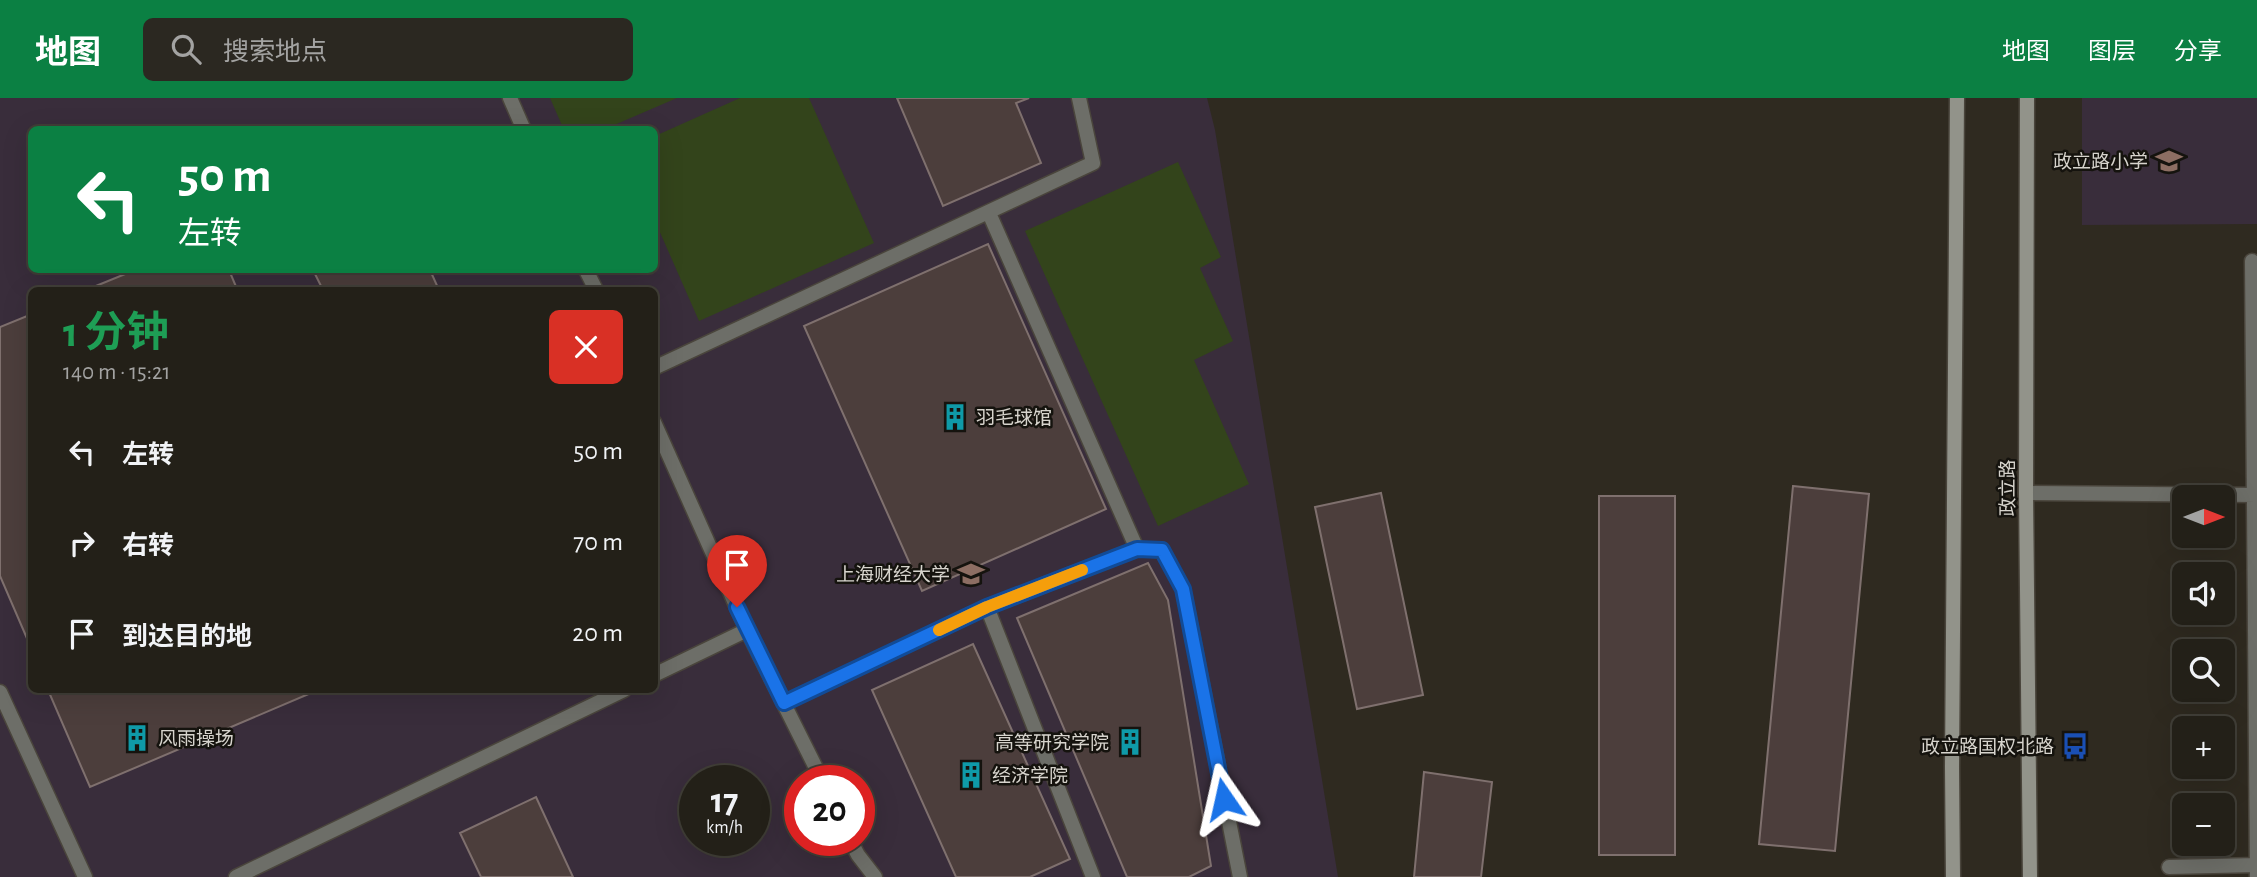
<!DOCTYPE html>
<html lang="zh">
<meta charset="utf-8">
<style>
body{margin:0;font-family:"Alegreya Sans","Noto Sans SC",sans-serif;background:#2b2821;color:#f1f3f6;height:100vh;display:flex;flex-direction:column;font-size:26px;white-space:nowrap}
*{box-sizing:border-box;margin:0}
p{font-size:23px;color:#a3a3a2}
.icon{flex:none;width:38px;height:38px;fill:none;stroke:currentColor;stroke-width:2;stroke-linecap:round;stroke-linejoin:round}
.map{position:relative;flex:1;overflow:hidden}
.sheet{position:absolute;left:28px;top:189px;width:630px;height:406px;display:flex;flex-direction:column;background:#232018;border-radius:10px;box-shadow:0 7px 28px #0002,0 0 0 2px #403e37}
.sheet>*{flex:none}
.hud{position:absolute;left:28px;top:28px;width:630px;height:147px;border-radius:10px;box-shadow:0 7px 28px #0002,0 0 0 2px #403e37;background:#0b8043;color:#fff;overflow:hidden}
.needle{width:46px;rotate:90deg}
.buttons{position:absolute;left:2172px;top:387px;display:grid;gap:14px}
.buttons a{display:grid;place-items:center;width:63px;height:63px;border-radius:10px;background:#232018;box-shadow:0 7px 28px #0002,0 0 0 2px #403e37;font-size:35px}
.speed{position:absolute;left:679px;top:667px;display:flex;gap:14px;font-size:35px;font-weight:700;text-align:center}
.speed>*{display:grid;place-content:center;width:91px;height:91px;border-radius:50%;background:#232018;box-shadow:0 7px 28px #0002,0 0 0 2px #403e37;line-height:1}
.speed small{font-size:18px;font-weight:400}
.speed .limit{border:10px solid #d22;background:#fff;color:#111}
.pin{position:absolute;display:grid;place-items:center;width:60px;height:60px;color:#fff;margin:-72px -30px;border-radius:50% 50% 50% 0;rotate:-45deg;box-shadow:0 0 7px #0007}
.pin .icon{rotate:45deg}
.me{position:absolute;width:77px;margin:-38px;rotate:349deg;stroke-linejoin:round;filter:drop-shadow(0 0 5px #0008)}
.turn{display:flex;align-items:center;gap:24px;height:147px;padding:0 35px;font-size:32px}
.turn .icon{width:91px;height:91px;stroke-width:2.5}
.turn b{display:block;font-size:49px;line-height:60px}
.round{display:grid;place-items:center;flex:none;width:74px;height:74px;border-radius:10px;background:#2b2821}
.summary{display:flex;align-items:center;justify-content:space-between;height:119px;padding:0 35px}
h1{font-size:42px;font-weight:700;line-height:52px;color:#1e9e55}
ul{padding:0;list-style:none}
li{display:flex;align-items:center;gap:21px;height:91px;padding:0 35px}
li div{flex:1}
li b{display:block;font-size:26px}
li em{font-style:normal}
header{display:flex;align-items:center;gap:42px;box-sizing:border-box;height:98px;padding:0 35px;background:#0b8043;color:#fff}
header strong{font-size:33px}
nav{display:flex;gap:38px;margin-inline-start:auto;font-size:24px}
.search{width:490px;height:63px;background:#2b2821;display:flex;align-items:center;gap:18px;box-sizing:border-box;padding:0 24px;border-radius:10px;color:#a3a3a2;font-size:26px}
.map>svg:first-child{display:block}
.education{fill:#392d3b;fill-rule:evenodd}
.green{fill:#33441b}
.building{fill:#4c3e3c;stroke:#7f706e;stroke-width:2}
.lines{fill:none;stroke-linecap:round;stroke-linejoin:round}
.service-casing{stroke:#4a453c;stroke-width:17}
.minor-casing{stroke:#4a453c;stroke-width:17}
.secondary-casing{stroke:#4a453c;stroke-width:17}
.service{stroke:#6d6e68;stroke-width:14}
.minor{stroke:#6d6e68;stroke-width:14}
.secondary{stroke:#92938a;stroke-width:14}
.route-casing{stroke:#114b97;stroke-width:18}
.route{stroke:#1a73e8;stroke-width:12}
.slow{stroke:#f59e0b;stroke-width:12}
.labels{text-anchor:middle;stroke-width:5;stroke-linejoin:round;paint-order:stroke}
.poi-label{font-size:19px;fill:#d7d4cd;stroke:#15130e;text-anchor:end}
.street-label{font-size:19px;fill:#d7d4cd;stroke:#15130e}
</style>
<header>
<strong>地图</strong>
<div class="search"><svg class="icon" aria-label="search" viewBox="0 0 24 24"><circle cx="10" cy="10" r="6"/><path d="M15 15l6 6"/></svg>搜索地点</div>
<nav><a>地图</a><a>图层</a><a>分享</a></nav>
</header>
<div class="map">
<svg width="2257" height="779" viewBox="0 0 2257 779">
<rect width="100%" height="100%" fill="#2f2a20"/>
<!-- education -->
<path class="education" d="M0,0h1207l8,32 123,747h-1338zM32,32h622v140h-622zM32,192h622v400h-622zM695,682h59v60h-59zM800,682h59v60h-59z
M2082,0h175v126l-175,1z"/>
<!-- green -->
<path class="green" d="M550,0h127l-72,31 -41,1z
M740,0h69l65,145 -175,78 -44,-100v-85z
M1178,64l43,95 -21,11 33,73 -39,19 55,124 -91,42 -133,-295z"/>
<!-- building -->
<path class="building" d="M897,0h132l-13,5 25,60 -98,43z
M988,146l118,265 -184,82 -118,-265z
M135,172h94l8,19 -3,1h-148z
M313,172h117l9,20h-116z
M32,216v336l-32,-74v-249z
M1793,388l76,8 -34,357 -76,-7z
M1381,395l42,202 -66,14 -42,-202z
M1599,398h76v359h-76z
M1148,465l20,37 43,266 -22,11h-62l-110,-259z
M973,546l97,215 -40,18h-74l-84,-187z
M48,592h270l-228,97z
M1424,674l68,10 -11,95h-67z
M536,699l37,80h-92l-21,-44z"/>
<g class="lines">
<defs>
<path id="service" d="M510,0l14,32
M989,115l148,336 25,1 21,39 57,288
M586,172l10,20
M654,270l439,-205 -14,-65
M654,324l93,208 75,150
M987,509l106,270
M654,577l93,-45
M0,594l85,185
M784,605l203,-96 150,-58
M850,742l8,15 17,22
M236,779l388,-187"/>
<path id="minor" d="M2252,163l5,616
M2026,395l231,2
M2169,769l88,-2"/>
<path id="secondary" d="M2027,0l-1,395 4,384
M1953,779l-1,-110 5,-669"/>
</defs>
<!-- service casing -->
<use href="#service" class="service-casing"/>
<!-- minor casing -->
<use href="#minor" class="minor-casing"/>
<!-- secondary casing -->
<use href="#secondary" class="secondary-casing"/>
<!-- service -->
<use href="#service" class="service"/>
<!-- minor -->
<use href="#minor" class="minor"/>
<!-- secondary -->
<use href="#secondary" class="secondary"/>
</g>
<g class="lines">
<defs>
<path id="route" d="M737,509l47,96 203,-96 150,-58 25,1 21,39 41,210"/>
</defs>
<!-- route casing -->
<use href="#route" class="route-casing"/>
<!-- route -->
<use href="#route" class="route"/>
<!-- slow -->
<path class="slow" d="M939,532l48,-23 95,-37"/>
</g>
<!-- icons -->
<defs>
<symbol id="school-bare" viewBox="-9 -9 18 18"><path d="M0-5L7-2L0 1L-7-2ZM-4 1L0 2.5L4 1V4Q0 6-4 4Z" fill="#8d6e63" stroke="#15130e" stroke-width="2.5" paint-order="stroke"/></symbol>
<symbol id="building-bare" viewBox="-9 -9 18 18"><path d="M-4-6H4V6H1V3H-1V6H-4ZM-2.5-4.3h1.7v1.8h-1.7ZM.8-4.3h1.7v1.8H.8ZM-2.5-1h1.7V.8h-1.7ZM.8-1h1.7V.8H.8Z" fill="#0f9aa8" stroke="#15130e" stroke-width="2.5" paint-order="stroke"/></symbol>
<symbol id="university-bare" viewBox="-9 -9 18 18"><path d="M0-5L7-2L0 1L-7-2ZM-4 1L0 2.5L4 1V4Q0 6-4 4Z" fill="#8d6e63" stroke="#15130e" stroke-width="2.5" paint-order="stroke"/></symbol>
<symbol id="bus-bare" viewBox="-9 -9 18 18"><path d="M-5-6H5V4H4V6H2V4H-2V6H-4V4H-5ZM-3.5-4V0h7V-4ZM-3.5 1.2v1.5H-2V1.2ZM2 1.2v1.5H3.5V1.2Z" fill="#1a4fb4" stroke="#15130e" stroke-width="2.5" paint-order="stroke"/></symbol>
</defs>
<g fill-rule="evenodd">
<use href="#school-bare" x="2150" y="44" width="38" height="38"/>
<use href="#building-bare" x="936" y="300" width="38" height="38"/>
<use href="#university-bare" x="952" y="457" width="38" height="38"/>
<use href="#building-bare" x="118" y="621" width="38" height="38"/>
<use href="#building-bare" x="1111" y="625" width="38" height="38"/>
<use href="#bus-bare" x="2056" y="629" width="38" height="38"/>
<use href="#building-bare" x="952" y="658" width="38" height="38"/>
</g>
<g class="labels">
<!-- poi labels -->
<g class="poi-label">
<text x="2148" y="70">政立路小学</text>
<text x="976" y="326" text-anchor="start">羽毛球馆</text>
<text x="950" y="483">上海财经大学</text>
<text x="158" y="647" text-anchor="start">风雨操场</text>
<text x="1109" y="651">高等研究学院</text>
<text x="2054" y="655">政立路国权北路</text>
<text x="992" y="684" text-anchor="start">经济学院</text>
</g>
<!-- street labels -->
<g class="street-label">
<text transform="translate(2007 390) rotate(-90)" y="7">政立路</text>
</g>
</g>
</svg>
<div class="buttons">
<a><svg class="needle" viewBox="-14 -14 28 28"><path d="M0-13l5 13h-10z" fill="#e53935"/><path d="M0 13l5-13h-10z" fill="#a3a3a2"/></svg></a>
<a><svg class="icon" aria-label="sound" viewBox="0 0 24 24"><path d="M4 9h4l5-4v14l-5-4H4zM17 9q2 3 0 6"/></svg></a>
<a><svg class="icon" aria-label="search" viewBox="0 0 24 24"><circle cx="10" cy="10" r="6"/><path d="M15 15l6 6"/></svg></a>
<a>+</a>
<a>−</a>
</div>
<div class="speed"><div>17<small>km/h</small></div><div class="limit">20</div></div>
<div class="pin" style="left:737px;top:509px;background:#d93025"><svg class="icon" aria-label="arrive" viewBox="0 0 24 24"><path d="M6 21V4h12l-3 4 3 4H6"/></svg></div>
<svg class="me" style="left:1224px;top:701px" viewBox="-20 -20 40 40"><path d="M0-17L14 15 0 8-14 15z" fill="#1a73e8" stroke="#fff" stroke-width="4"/></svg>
<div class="hud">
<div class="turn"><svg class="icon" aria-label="left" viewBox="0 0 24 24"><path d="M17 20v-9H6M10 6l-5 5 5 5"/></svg><div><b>50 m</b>左转</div></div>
</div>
<section class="sheet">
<div class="summary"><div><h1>1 分钟</h1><p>140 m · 15:21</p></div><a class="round" style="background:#d93025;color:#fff"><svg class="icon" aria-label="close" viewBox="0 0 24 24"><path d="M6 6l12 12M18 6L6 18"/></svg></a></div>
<ul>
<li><svg class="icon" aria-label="left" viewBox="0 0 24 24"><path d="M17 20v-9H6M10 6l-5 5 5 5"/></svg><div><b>左转</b></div><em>50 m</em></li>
<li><svg class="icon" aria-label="right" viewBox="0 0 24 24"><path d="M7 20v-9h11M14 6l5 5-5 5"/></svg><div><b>右转</b></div><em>70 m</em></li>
<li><svg class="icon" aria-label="arrive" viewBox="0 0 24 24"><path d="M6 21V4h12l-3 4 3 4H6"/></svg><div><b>到达目的地</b></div><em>20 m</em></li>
</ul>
</section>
</div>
